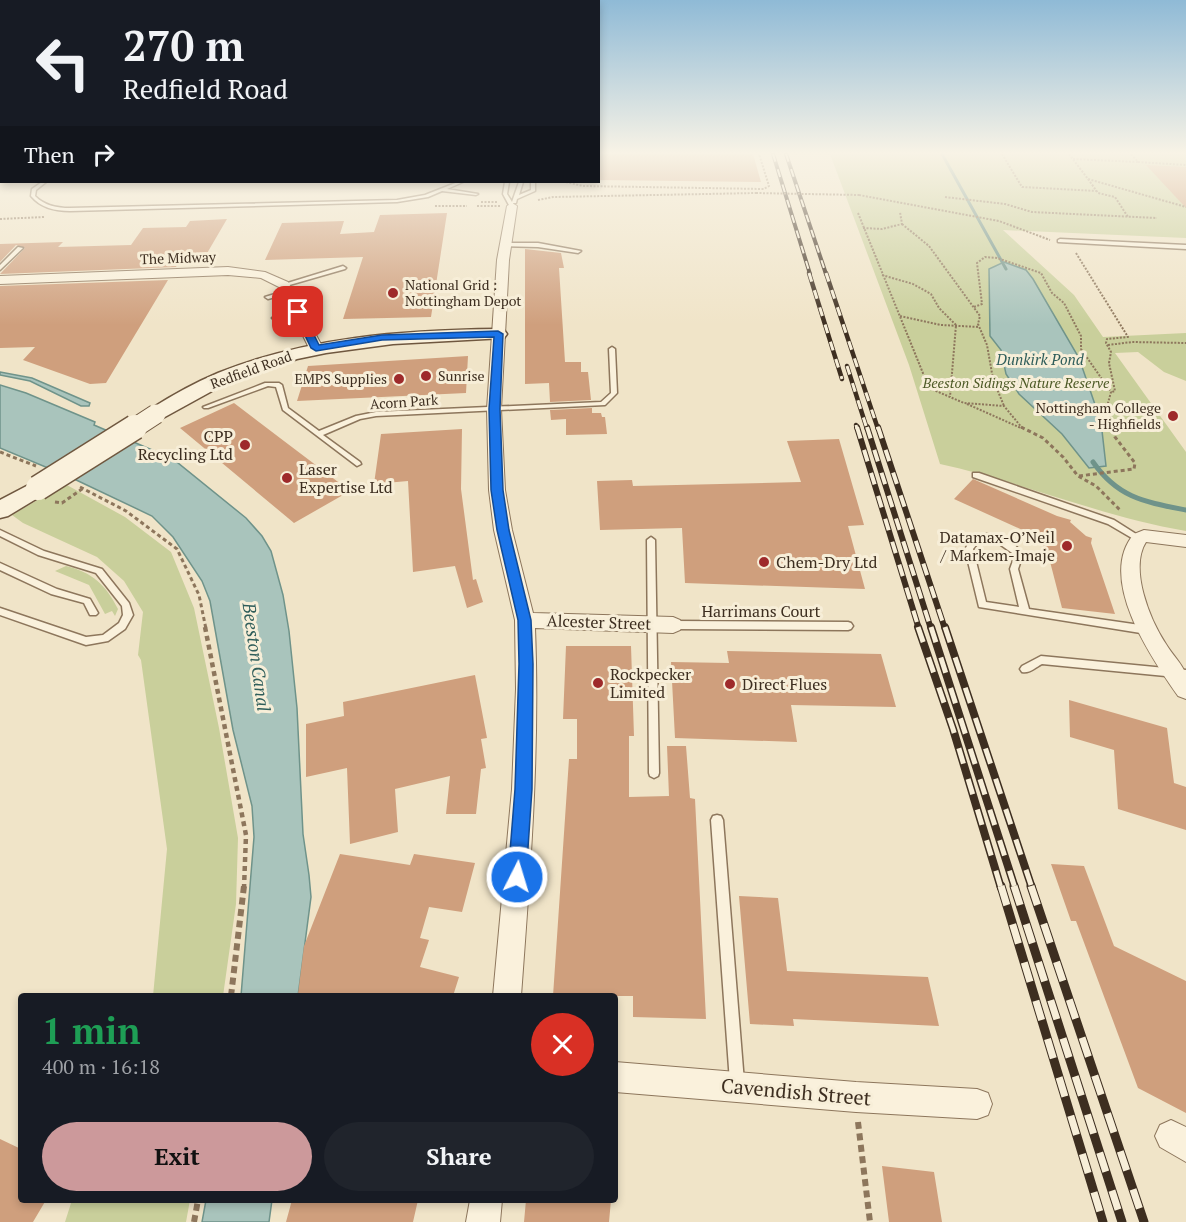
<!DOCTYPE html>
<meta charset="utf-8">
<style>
body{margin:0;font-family:"PT Serif",serif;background:#20242c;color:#f1f3f6;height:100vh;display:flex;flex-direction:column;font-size:22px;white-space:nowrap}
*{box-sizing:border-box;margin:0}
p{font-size:20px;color:#9ea1a6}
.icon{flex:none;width:33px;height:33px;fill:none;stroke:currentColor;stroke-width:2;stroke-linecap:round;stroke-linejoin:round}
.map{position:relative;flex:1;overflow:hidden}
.drawer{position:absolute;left:18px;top:993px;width:600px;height:210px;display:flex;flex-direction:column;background:#171b24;border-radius:6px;box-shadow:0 3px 9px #0003}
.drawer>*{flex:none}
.top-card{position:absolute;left:0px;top:0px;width:600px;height:183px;box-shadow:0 3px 9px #0003;background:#171b24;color:#f1f3f6;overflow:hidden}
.pin{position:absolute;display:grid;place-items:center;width:51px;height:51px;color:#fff;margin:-26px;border-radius:12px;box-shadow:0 3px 9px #0006}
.me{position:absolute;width:66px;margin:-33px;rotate:5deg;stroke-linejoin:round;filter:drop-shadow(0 0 4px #0008)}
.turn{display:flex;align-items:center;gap:21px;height:126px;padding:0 24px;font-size:27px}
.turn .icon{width:78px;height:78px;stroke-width:2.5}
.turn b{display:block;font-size:42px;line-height:51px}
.then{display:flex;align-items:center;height:57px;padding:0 24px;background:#0003;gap:12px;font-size:22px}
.round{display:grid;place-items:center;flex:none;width:63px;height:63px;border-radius:32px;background:#20242c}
.head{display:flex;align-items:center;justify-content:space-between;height:102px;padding:0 24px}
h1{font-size:36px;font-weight:800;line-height:45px;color:#1e9e55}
.primary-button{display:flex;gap:12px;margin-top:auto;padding:12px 24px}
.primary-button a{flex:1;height:69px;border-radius:36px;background:#cc999b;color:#111;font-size:24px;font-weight:800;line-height:69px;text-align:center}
.primary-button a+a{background:#20242c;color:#f1f3f6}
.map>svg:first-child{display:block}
.green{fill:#c9cf9b}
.water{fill:#a9c4bc;stroke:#6f938a;stroke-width:1.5}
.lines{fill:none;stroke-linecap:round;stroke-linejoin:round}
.stream-far1{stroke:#6f938a;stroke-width:3}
.stream{stroke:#6f938a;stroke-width:5}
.building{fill:#cf9f7d}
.lane-casing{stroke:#8d765c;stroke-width:3}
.street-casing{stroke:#8d765c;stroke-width:2}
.secondary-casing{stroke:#6f573f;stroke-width:3}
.path-far3{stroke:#8d765c;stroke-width:2;stroke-dasharray:2 1.5;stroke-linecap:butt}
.path-far2{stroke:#8d765c;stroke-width:3;stroke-dasharray:4 3;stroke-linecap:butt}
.path-far1{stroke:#8d765c;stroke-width:4.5;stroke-dasharray:5 4;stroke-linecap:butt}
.path{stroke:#8d765c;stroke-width:6;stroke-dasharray:7 4.5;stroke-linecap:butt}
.lane{fill:#faf1dc;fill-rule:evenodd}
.street{fill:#faf1dc;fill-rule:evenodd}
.secondary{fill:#faf1dc;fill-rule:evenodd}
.rail-far4-casing{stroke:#3d2e20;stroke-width:4}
.rail-far3-casing{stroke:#3d2e20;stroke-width:4.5}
.rail-far2-casing{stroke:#3d2e20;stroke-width:6}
.rail-far1-casing{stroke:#3d2e20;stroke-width:8}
.rail-casing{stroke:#3d2e20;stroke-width:9}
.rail-far4{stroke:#f7eed8;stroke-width:2;stroke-dasharray:8;stroke-linecap:butt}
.rail-far3{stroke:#f7eed8;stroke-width:3;stroke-dasharray:9;stroke-linecap:butt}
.rail-far2{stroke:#f7eed8;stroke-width:4;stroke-dasharray:12;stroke-linecap:butt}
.rail-far1{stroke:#f7eed8;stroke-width:5;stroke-dasharray:16;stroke-linecap:butt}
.rail{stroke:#f7eed8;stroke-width:7;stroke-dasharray:20;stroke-linecap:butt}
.secondary-bridge-far1-casing{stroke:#6f573f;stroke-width:21;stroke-linecap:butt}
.secondary-bridge-casing{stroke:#6f573f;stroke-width:27;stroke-linecap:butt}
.path-bridge{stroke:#8d765c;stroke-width:2;stroke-dasharray:2 1.5;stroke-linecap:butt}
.secondary-bridge-far1{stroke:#faf1dc;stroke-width:19}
.secondary-bridge{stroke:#faf1dc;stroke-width:24}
.route{fill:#1a73e8;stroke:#114b97;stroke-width:1.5}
.poi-dot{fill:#9e2a2b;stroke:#f7eed8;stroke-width:2}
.labels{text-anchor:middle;stroke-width:6;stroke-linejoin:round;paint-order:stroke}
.far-street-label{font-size:14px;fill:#3d2e20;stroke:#f7eed8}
.far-poi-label{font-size:14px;fill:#3d2e20;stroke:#f7eed8;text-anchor:start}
.far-park-label{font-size:14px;font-style:italic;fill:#4d5a26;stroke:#f7eed8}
.far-water-label{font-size:15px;font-style:italic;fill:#2f5d5a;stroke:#f7eed8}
.poi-label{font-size:16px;fill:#3d2e20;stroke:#f7eed8;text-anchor:start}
.street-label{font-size:16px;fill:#3d2e20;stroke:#f7eed8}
.water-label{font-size:18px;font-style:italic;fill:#2f5d5a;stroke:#f7eed8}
.near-street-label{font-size:20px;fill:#3d2e20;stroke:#f7eed8}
</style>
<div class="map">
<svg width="1186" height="1222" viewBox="0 0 1186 1222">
<rect width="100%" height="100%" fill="#f0e4c8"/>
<!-- green -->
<path class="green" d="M830,154h356v84l-183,-8 71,65 29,42 83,-4v48l-22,-9 -26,-20 -23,1 71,99v79c-84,-14 -163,-49 -246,-67l-31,-99z
M65,484l60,33 46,35 23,56 25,120 19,110 -2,66 -13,92h-70l14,-147 -26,-189 -3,-5 5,-43 -19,-31 -27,-24 -74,-34 -11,-8z
M66,566c26,6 40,19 52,43l-3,7 -3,-5 -7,3 -16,-29 -34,-14z
M72,1200h118l-4,22h-121z"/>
<!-- water -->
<path class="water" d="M1004,262l22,8 7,9 46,79 22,64 5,44 -17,2 -27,-34 -43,-40 -13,-20 -5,-24 -11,-14 -1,-67z
M0,372l32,6 58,25 -1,3h-8l-51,-25 -30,-6z
M0,385l26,8 69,29 -1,3 79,34 73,59 16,18 9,15 12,44 6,36 8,77 6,126 6,41 2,22 -13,99h-57l13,-159 -2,-31 -19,-76 -23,-129 -8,-20 -29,-44 -21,-21 -80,-38 -72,-30z
M206,1200h66l-3,22h-67z"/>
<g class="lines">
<!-- stream-far1 -->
<path class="stream-far1" d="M942,154l64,115"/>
<!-- stream -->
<path class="stream" d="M1093,462c25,36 52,40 93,48"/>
</g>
<!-- building -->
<path class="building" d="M598,154h155l8,28 -163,-2z
M1146,165l40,2v41z
M447,213l-16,104 -88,2 20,-62 -98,3 17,-37 62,-2 -4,13 34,-2 6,-17z
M227,219l-21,36h-10l-4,8h-14l-2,4 -176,7 25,-26 -9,-3 -16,17v-18l63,-2 -5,5 73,-2 12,-17 43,-1 4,-6z
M525,249l36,4 3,15h-5l6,94h16v10h7l3,28 -41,2 -1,-19 -24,1z
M168,280l-62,103 -16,1 -67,-24 12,-13 -35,1v-62z
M468,356l-2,37 -169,8 11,-35z
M234,403l46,35 70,53 -56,32 -114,-95z
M592,408v5h9l1,4h3l2,17 -41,1v-16l-15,1 -1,-10z
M462,429l-1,60 12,91 3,-1 7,23 -16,6 -12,-42 -42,6 -5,-91 -34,3 7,-50z
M839,439l25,86 -16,1 17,63 -180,-6 -3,-55 -82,2 -3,-49 35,-1 1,6 168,-4 -14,-41z
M973,479l84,37 14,4 -1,2 16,14 6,2 -1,5 24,71 -53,-6 -15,-58 -18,-17 -75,-34z
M566,646h65l3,90h-5v61l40,-1 -2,-50h19l4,52 5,1 11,220 -73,-2v-21h-80l16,-237h8v-40h-14z
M727,651l154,3 15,53 -105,-2 6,37 -122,-4 -4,-76 58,1z
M475,675l12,63 -6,1 5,29 -5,1 -5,45h-30l4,-38 -55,13 3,43 -48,12 -3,-76 -41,9v-53l38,-8 -1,-14z
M1069,700l98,28 7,55 12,4v43l-68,-21 -4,-59 -44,-13z
M340,854l70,11 4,-11 61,9 -13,49 -33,-5 -9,31 9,2 -9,27 39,10 -6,19h-141l-14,-2 6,-48z
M1051,864l33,2 30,80 72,35v132l-48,-25 -62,-167h-5z
M739,896l39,2 9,73 141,6 11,49 -146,-7 1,7 -44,-2z
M0,1139l21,10v51h25l-13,22h-33z
M882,1166l52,6 8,50h-53z
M292,1200h126l-5,22h-127z
M526,1200h85l-2,22h-85z"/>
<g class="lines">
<defs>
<path id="lane" d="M42,182h4l-10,8 -1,6c10,10 22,12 35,12l327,-8 28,-5 33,-13h5l-16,7 31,5 -2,1 -34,-4 -14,6 -31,5 -327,9c-15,0 -29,-3 -39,-15l1,-7z
M505,182h4l-2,12 5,8 7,-20h4l-4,13 12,-5v-8h4v9l-18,8 -1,4h-3l1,4h-4l-7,-13z
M1060,239l126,6v4l-128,-7v-2z
M505,243h33l43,8 -3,2 -40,-6 -35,-1 -1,-1z
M18,247l5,1 -23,22v-5z
M343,266l3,2 -1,1 -59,17 -5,-1z
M288,290l2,1v2l-22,6 -3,-2z
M298,310l2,1v2l-25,7 -3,-2z
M612,347l3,2 2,44 -12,12 -229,11 -16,3 -37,16 37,27 1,2 -4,2 -74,-56 -7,-23 -8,-1 -60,22h-4l-1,-1 62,-24h14l3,2 6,23 31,23 37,-15 20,-4 225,-10 10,-9 -2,-44z
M973,473h6l135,47 30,19 -1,2h-6l-29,-17 -135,-47z
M0,530l44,21 58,18 27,34 4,12 -8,14 -17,12 -22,4 -86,-30v-7l86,29 17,-2 16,-12 4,-8 -1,-9 -26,-33 -58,-18 -38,-19z
M987,534c15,2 27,8 36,20l-5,15 11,40 118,17 3,1 2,3 -2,3 -3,1 -168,-27 -14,-58c6,-9 11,-13 22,-15zM987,540l11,3 17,12 -5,14 9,38 -33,-5 -13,-53 4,-5z
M651,537l4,3 4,233 -1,3 -4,2 -4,-2 -1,-3 -2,-233z
M0,563l57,26 33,10 8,14 -2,2h-6l-6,-12 -33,-9 -51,-24z
M673,621l175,1 3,1 2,3 -2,3 -3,1 -175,-1 -3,-1 -2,-3 2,-3z
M1041,656l145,14v8l-144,-14c-6,3 -13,10 -20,8l-2,-3 2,-3z
M717,815l4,1 2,4 21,262 -2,5 -5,2 -5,-2 -2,-5 -19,-262 2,-4z"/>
<path id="street" d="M512,203l5,3 -8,54 -8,149 4,81 7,40 21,83 140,4 7,3 3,5 -3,5 -7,3 -138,-5c5,123 -5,245 -14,368h-28l19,-207 4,-100 -1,-69 -21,-90 -5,-40 -2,-81 10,-149 10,-54z
M228,267l37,5 23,10 35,66 -2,3h-10l-2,-3 -30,-61 -18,-9 -33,-3 -228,9v-8z
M1144,530l42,5v12l-40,-5c-17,27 4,78 20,102 5,9 18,22 20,31 0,8 0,17 0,24l-8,-3c-26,-37 -82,-118 -44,-162z
M615,1062l241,20 121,7 11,4 4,11 -4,11 -11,4 -121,-7 -241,-20z
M1171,1120l15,7v35l-26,-15 -5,-11 5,-11z
M470,1200h32l-2,22h-34z"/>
<path id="secondary" d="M498,329l6,1 3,4 -3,4 -111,6 -67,9 -29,6 -74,26 -60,33 -7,2 -7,-2 -3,-4 3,-4c22,-14 45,-27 69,-37 90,-36 184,-43 280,-44z
M38,480l8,3 4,5 -4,5 -38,23 -8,2v-18z"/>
</defs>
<!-- lane casing -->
<use href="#lane" class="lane-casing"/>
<!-- street casing -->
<use href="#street" class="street-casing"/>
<!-- secondary casing -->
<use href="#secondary" class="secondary-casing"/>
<!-- path-far3 -->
<path class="path-far3" d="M1002,154l20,33 75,4
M1069,154l19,25 98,28
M1073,159l65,3 -7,-8
M1138,162l48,3
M1088,179l10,14 17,4 13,20
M566,182l17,4 181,3 5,-3 -10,-32
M859,195l140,26 51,19
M945,197l60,7 27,8 125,6
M538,200l15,-3 203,-4
M481,202h16
M435,206h32
M477,206h23
M858,213l71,175 35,15 40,3 19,23
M0,219l44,-2
M902,224l27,22 51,70 -2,8 9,21 6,34 11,27
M863,228l19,1 20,-5 -2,-12
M1076,253l52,84 -21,2 -1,4 5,9 -2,11 6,28 -3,1
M882,275l31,9 18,10 8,14 17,17 -6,72
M974,307l8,-3 -5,-41 8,-6 12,1 44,15 11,20 12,10 17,33v13l30,43 -3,11 4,26
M900,316l41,9 38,2
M1108,345l24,-3 54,1
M967,404l54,24"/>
<!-- path-far2 -->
<path class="path-far2" d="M1021,427l22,11 20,19 15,19 18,10 25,25
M0,452l36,14
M1079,476l55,-7 1,-6 -20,-26 -4,-10
M80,487l46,24 51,38 22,46 7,34
M55,502l7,1 20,-14"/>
<!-- path-far1 -->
<path class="path-far1" d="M205,627l41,208 -2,53"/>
<!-- path -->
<path class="path" d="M231,996l13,-110
M858,1122l12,100
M194,1222l4,-22"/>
<!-- lane -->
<use href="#lane" class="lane"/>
<!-- street -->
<use href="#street" class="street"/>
<!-- secondary -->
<use href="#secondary" class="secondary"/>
<defs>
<path id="rail-far4" d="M773,154l37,120
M786,154l40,120"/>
<path id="rail-far3" d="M809,273l33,106
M826,273l52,156
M847,366l20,63
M856,425l1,4"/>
<path id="rail-far2" d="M857,427l62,202
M867,427l64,202
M878,427l67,202"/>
<path id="rail-far1" d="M918,627l35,102 48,159
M931,627l84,261
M945,627l87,261"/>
<path id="rail" d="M1001,886l102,336
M1014,886l108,336
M1031,886l113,336"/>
</defs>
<!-- rail-far4 casing -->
<use href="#rail-far4" class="rail-far4-casing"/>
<!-- rail-far3 casing -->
<use href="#rail-far3" class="rail-far3-casing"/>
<!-- rail-far2 casing -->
<use href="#rail-far2" class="rail-far2-casing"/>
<!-- rail-far1 casing -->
<use href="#rail-far1" class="rail-far1-casing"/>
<!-- rail casing -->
<use href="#rail" class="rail-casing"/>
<!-- rail-far4 -->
<use href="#rail-far4" class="rail-far4"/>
<!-- rail-far3 -->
<use href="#rail-far3" class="rail-far3"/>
<!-- rail-far2 -->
<use href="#rail-far2" class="rail-far2"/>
<!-- rail-far1 -->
<use href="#rail-far1" class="rail-far1"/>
<!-- rail -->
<use href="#rail" class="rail"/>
<defs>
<path id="secondary-bridge-far1" d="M133,429l23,-15"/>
<path id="secondary-bridge" d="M38,488l97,-61"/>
</defs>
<!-- secondary-bridge-far1 casing -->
<use href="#secondary-bridge-far1" class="secondary-bridge-far1-casing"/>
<!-- secondary-bridge casing -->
<use href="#secondary-bridge" class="secondary-bridge-casing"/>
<!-- path-bridge -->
<path class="path-bridge" d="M756,193l103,2"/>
<!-- secondary-bridge-far1 -->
<use href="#secondary-bridge-far1" class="secondary-bridge-far1"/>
<!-- secondary-bridge -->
<use href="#secondary-bridge" class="secondary-bridge"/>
</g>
<!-- sky -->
<linearGradient id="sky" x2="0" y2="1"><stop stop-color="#8fbad6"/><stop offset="0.47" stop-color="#f8f3e6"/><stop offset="1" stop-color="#f8f3e6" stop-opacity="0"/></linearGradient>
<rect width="1186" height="325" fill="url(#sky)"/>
<!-- route -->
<path class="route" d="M295,311h7l17,34 63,-10 116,-4 5,3 -3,75 3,81 6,40 22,90 2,44 -1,125 -6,88 -3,6 -6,3 -7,-3 -2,-6 7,-88 4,-125 -1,-44 -21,-90 -6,-40 -2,-81 5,-72 -112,3 -66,11 -5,-3 -17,-36z"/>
<!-- markers -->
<g class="poi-dot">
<circle cx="393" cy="293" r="6"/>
<circle cx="426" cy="376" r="6"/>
<circle cx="399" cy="379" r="6"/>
<circle cx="1173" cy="416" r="6"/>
<circle cx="245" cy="445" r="6"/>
<circle cx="287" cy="478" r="6"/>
<circle cx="1067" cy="546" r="6"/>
<circle cx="764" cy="562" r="6"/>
<circle cx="598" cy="683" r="6"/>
<circle cx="730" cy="684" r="6"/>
</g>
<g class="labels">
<!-- far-street labels -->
<g class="far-street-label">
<text transform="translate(178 258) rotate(-2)" y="5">The Midway</text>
<text transform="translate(251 370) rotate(-20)" y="5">Redfield Road</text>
<text transform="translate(404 402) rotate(-4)" y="5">Acorn Park</text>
</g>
<!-- far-poi labels -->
<g class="far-poi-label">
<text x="405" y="290">National Grid :<tspan x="405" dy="16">Nottingham Depot</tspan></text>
<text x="438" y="381">Sunrise</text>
<text x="387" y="384" text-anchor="end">EMPS Supplies</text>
<text x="1161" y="413" text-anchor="end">Nottingham College<tspan x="1161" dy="16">- Highfields</tspan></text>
</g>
<!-- far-park labels -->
<g class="far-park-label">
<text x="1016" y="388">Beeston Sidings Nature Reserve</text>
</g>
<!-- far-water labels -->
<g class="far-water-label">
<text x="1040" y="365">Dunkirk Pond</text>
</g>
<!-- poi labels -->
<g class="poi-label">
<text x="233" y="442" text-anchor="end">CPP<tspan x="233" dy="18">Recycling Ltd</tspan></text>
<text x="299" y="475">Laser<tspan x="299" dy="18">Expertise Ltd</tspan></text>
<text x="1055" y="543" text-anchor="end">Datamax-O’Neil<tspan x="1055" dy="18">/ Markem-Imaje</tspan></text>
<text x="776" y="568">Chem-Dry Ltd</text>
<text x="610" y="680">Rockpecker<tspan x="610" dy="18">Limited</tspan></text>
<text x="742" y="690">Direct Flues</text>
</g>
<!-- street labels -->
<g class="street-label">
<text x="761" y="617">Harrimans Court</text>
<text transform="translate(599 622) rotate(2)" y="6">Alcester Street</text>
</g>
<!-- water labels -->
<g class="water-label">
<text transform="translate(256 657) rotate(82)" y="6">Beeston Canal</text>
</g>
<!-- near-street labels -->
<g class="near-street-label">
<text transform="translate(796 1092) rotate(5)" y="7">Cavendish Street</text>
</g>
</g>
</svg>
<div class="pin" style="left:298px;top:312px;background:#d93025"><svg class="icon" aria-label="arrive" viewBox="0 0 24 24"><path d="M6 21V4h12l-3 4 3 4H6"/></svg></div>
<svg class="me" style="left:517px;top:877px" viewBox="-20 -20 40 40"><circle r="17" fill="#1a73e8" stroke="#fff" stroke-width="3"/><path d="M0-11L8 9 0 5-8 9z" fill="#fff"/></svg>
<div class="top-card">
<div class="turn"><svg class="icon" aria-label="left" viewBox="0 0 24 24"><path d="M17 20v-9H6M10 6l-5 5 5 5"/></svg><div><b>270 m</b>Redfield Road</div></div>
<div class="then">Then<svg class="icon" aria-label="right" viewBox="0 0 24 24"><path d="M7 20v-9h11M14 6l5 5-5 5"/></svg></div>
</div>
<section class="drawer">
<div class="head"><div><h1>1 min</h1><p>400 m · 16:18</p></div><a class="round" style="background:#d93025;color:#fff"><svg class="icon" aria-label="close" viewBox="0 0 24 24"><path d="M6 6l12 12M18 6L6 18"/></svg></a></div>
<div class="primary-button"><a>Exit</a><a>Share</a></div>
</section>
</div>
